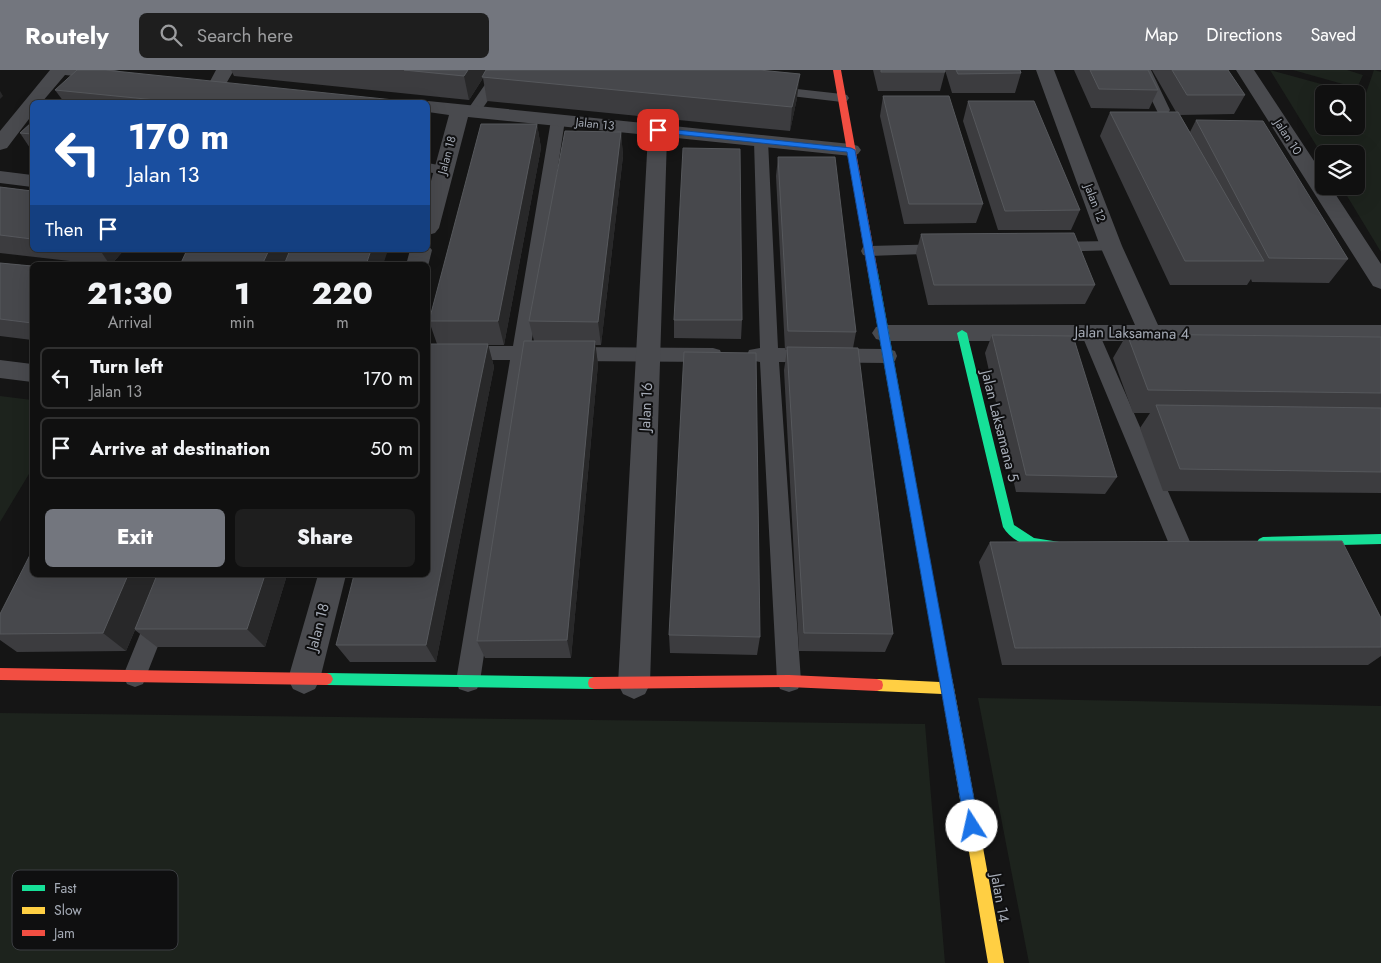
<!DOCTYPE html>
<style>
body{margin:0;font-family:Jost,sans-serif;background:#1e1e1e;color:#f1f3f6;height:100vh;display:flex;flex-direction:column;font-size:19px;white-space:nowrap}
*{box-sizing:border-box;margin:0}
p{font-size:16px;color:#9c9d9f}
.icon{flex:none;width:28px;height:28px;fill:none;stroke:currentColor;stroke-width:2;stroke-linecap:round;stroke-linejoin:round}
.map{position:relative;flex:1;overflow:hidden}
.sheet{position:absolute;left:30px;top:192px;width:400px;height:315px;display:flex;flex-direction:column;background:#101010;border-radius:8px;box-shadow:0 5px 20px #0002,0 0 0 1px #303030}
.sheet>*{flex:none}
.guide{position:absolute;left:30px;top:30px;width:400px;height:152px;border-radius:8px;box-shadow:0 5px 20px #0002,0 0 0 1px #303030;background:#1a4fa0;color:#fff;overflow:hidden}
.tools{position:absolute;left:1315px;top:15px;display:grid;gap:10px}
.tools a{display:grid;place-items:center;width:50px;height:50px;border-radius:8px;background:#101010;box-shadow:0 5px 20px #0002,0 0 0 1px #303030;font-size:25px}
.pin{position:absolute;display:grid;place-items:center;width:42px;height:42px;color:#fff;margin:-21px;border-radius:10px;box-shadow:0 2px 8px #0006}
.me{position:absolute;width:55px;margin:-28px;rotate:350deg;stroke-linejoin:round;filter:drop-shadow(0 0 4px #0008)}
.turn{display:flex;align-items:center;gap:18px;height:105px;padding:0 15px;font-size:22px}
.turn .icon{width:65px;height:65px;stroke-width:2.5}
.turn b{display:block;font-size:35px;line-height:42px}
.then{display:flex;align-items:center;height:48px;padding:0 15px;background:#0003;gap:10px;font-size:19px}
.eta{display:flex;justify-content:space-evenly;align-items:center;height:85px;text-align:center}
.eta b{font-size:30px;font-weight:800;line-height:35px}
.action{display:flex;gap:10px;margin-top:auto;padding:10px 15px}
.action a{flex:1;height:58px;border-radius:8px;background:#73767e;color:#fff;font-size:20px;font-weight:800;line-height:58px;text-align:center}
.action a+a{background:#1e1e1e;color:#f1f3f6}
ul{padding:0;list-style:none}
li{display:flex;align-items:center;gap:15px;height:62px;margin:0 10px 8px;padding:0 5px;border:2px solid #303030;border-radius:8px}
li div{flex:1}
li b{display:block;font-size:19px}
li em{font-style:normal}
header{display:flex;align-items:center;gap:30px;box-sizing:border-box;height:70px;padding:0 25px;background:#73767e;color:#fff}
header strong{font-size:24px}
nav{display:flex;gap:28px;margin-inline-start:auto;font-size:18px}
.search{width:350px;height:45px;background:#1e1e1e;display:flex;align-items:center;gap:12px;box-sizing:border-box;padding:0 18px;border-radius:8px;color:#9c9d9f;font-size:19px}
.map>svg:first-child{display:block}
.green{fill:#1d231d;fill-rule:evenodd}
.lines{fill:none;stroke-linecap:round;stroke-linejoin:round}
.lane{fill:#494a4e;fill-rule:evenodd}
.street{fill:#494a4e;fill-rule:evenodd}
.fast{fill:#16e098;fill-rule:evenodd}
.slow{fill:#ffcf43;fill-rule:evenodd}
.jam{fill:#f24e42;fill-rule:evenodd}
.wall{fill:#3c3c3f}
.shaded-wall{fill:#282829}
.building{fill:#47484c;stroke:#56585c}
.route{fill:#1a73e8;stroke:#114b97}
.labels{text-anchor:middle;stroke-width:4;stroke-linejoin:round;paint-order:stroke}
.far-street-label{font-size:12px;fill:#a5abb6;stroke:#0f0f10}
.street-label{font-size:15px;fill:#a5abb6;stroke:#0f0f10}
.key{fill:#0f0f10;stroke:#3c3e42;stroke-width:1}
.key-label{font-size:14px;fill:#a5abb6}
</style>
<header>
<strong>Routely</strong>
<div class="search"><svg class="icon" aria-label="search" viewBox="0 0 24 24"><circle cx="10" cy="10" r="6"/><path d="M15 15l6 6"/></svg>Search here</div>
<nav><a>Map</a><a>Directions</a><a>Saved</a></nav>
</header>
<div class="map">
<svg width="1381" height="893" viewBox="0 0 1381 893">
<rect width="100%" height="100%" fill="#151515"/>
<!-- green -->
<path class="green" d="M1270,0l95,26 9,-26 7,2v180l-40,-66h15v-32h-32v4zM1324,24h32v32h-32z
M1293,0h54l16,5 -6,13z
M0,326l32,4v69l-32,53z
M978,628l403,8v257h-352z
M0,643l925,11 20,239h-945z"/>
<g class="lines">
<!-- lane -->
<path class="lane" d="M495,0h14l-31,45h-10l-2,-3z
M1137,0h14l19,40 -2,3h-10z
M770,16l72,8 5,1 2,3 -2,3 -5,1 -77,-9 -2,-3z
M558,46l5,1 2,3 -34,226 9,2 2,5 -2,5 -11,2 -49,321 -3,8 -9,3 -9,-3 -3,-8 54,-321h-82v-14h85l38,-226 2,-3z
M761,67l5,1 2,3 10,207 110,1 7,2 2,5 -2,5 -7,2 -109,-1 22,319 -3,8 -9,3 -9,-3 -3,-8 -17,-319 -11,-2 -2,-5 2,-5 11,-2 -6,-207 2,-3z
M428,93l20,4 3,3 -3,3 -5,2 -15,-3z
M1111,171l6,1 2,4 -2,4 -66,2 -6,-1 -2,-4 2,-4 6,-1z
M946,174l6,1 2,4 -2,4 -83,3 -6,-1 -2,-4 2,-4 6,-1z
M1090,257l6,1 3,5 92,211 -3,7 -8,2 -8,-2 -3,-7 -88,-211 3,-5z
M568,277l145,1 7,2 2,5 -2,5 -7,2 -145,-1 -7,-2 -2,-5 2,-5z
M164,505h22l-43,109 -8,3 -8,-3 -4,-8z"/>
<!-- street -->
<path class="street" d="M50,0h64l5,1 3,4 -3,4 -6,1 -48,-5 -23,27h-10v13l-25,33 -7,2v-19z
M216,0h18l-11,19 -6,1 -6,-1 -3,-4z
M1036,0h18l68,176 36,79h223v16h-497l-8,-2 -4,-6 4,-6 8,-2h251l-35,-79z
M1236,0h18l70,106v10h6l51,78v25l-8,-3z
M428,31l423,43 7,2 3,4 -3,4 -7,2 -184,-19 -17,547 -5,10 -11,5 -11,-5 -5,-10 30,-549 -180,-18 -29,111 -4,5 -7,2v-43l21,-77 -21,-3v-10h-4z
M0,101l32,4v12l-32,-4z
M428,175l4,5 -4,16 -22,-1 4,-15h18z
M0,290l32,4v18l-32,-4z
M318,505h28l-26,104 -5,10 -11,5 -11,-5 -5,-10z"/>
<!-- fast -->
<path class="fast" d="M873,200l5,3 69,381 -2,4 -4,2 -4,-2 -2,-4 -67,-381z
M962,260l5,3 47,192 20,13 32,5 2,3 -2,3c-19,7 -53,-4 -63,-22l-46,-194z
M1381,464v10l-118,3 -4,-2 -2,-3 2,-3 4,-2z
M327,603l267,4 5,2 1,4 -1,4 -5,2 -267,-4 -4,-2 -2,-4 2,-4z"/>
<!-- slow -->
<path class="slow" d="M941,578l4,2 2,4 7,34 50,275h-16l-46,-269 -65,-3 -5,-2 -1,-4 1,-4 5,-2 63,3 -5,-28 2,-4z"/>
<!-- jam -->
<path class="jam" d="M833,0h8l37,203 -5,3 -5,-3z
M0,598l327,5 4,2 2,4 -2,4 -4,2 -327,-5z
M789,605l88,4 5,2 1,4 -1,4 -5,2 -88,-4 -195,2 -5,-2 -1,-4 1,-4 5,-2z"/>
</g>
<!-- wall -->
<path class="wall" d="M231,0h528l38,28 -7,33 -303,-30 -4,-23 -14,22 -235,-24z
M873,0h72v2l-5,19h-62z
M945,0h75l1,3 -6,20h-63z
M1074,0h74l10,20 -9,19 -58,-1z
M1152,0h76l17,25 -11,19 -54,1 10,17 6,-12 152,139 -19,24 -77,-1 -1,-3 -4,6h-77l-70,-149 10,-24h66z
M55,20l340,12h-331z
M883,26l100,108 -7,19 -72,1 -24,-108z
M968,31l112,109 -9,20h-73l-35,-109z
M32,52v29l-12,-18z
M537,54l4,24 -37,197h-16l6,22 -58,295h-86l-14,-17 101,-301 -8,-23z
M621,62l2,24 -22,189h-6l3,19 -27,294h-86l-8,-17 57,-300 -5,-20z
M778,87l78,175 -3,16 40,286 -8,18 -86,-1 -15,-281 3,-20h-2l-9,-174z
M0,117l32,4v59h92l-13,15h-6l-105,-12z
M921,164l174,51 -10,19 -157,1 -12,-52z
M0,193l32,3v74l-32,-4z
M674,250h68l-1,19 -67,-1z
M1127,264l254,3v156l-218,-2 -23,-63 10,-15h-17l-20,-55z
M992,265l125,142 -12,17 -89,-2 -31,-139z
M990,472l391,76v38l-13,9h-366l-23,-103z
M32,505h255l-22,72h-108l-22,-17 -9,21 -109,1 -17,-12v-26z
M669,565l91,2 -3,18 -87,-2z"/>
<!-- shaded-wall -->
<path class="shaded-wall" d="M468,0h19l-5,7 1,1 -14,22 -5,-24z
M800,4l-3,24 -7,33 2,-24z
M0,21l3,5 -3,3z
M537,54l4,24 -37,197 -6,-24z
M621,62l2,24 -22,189 -3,-23z
M100,180h24l-13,15h-1z
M269,180h22l-7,15h-22z
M371,180h17l-5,15h-17z
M595,271l3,23 -27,294 -4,-18z
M488,274l6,23 -58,295 -10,-17z
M128,505h30l-32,76 -23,-18z
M265,505h22l-22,72 -18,-18z"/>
<!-- building -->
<path class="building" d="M77,0h28l289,30 -2,2h-216l-121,-12z
M404,0h64l-4,6z
M486,0h273l41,4 -8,33 -310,-30z
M881,0h64v2h-64z
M956,0h64l1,3 -63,1z
M1090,0h58l10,20 -59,-1z
M1172,0h56l17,25h-58z
M883,26h66l34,108h-74z
M968,31h66l46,109 -75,1z
M1110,42h68l86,149h-79z
M1196,50l67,1 85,138 -79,-1z
M32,52v12l-12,-1z
M481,54h56l-39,197h-69z
M565,61l56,1 -23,190 -69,-1z
M683,78l57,1 2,171h-68z
M778,87h57l21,175 -68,-1z
M0,117l32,4v48l-32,-4z
M1074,163l21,52h-161l-13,-51z
M187,180h82l-7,15h-82z
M290,180h81l-5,15h-82z
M0,193l32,3v57l-32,-4z
M1127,264l254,3v56l-233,-3z
M992,265l81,1 44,141 -91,-2z
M524,271h71l-28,299 -90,1z
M428,274h60l-62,301h-90l18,-70h74z
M787,277l71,1 35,286 -89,-1z
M684,282l72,1 4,284 -91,-2z
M1156,335l225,3v64l-201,-3z
M1342,471l39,77v29l-366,1 -25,-106z
M32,481v24h96l-25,58 -103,1v-20z
M157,505h108l-18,54h-112z"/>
<!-- route -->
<path class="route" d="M658,58l193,20 4,2 124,676 -2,5 -5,2 -5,-2 -2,-5 -118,-674 -192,-20 -1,-2z"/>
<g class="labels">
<!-- far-street labels -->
<g class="far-street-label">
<text transform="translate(595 54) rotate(6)" y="4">Jalan 13</text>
<text transform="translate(1288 67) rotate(57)" y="4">Jalan 10</text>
<text transform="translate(447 85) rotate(-75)" y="4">Jalan 18</text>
<text transform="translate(1095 133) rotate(69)" y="4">Jalan 12</text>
</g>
<!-- street labels -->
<g class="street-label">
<text transform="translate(1132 263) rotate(1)" y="5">Jalan Laksamana 4</text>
<text transform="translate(646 337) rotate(-87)" y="5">Jalan 16</text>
<text transform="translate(1000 356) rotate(76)" y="5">Jalan Laksamana 5</text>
<text transform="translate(318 557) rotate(-75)" y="5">Jalan 18</text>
<text transform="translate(1000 828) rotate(80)" y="5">Jalan 14</text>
</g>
</g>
<!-- legend -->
<rect x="12" y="800" width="166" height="80" rx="8" class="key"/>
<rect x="22" y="815" width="23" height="6" fill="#16e098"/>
<rect x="22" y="837" width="23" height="7" fill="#ffcf43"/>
<rect x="22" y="860" width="23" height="6" fill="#f24e42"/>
<g class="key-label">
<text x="54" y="823">Fast</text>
<text x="54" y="845">Slow</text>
<text x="54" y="868">Jam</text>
</g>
</svg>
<div class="tools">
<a><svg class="icon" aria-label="search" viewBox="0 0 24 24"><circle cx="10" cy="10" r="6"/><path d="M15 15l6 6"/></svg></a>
<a><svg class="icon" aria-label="layers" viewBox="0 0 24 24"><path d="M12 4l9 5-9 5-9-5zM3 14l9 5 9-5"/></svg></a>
</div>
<div class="pin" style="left:658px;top:60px;background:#d93025"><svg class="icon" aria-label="arrive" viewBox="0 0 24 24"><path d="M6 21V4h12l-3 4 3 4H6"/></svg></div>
<svg class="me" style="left:972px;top:756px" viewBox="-20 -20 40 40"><circle r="19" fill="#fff"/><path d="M0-13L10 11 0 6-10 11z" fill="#1a73e8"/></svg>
<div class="guide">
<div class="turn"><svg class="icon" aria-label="left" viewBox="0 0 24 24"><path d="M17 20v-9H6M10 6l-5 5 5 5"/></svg><div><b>170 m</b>Jalan 13</div></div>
<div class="then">Then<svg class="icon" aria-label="arrive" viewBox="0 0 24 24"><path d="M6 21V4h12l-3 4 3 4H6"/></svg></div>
</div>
<section class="sheet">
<div class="eta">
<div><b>21:30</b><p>Arrival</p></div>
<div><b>1</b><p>min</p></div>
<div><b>220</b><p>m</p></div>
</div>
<ul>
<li><svg class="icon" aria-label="left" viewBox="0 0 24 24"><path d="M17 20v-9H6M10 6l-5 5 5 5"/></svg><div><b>Turn left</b><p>Jalan 13</p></div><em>170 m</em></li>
<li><svg class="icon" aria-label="arrive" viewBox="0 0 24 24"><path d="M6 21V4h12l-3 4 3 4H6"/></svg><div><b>Arrive at destination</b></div><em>50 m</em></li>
</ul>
<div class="action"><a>Exit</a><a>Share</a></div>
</section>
</div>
